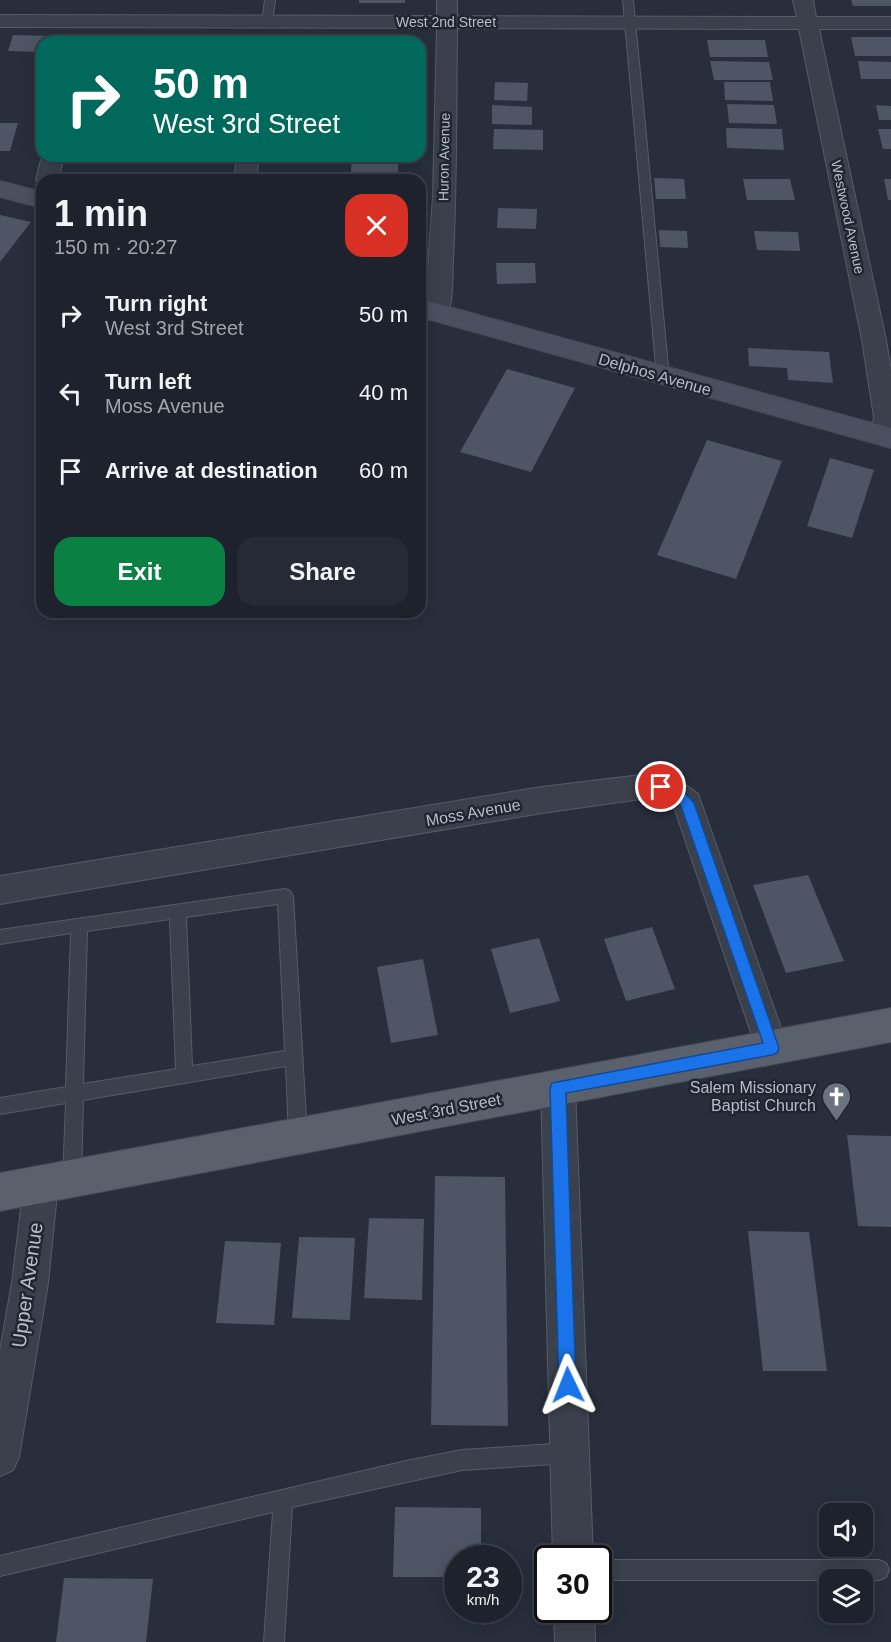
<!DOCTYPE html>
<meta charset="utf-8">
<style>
body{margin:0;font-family:Helvetica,sans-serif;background:#262a35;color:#f1f3f6;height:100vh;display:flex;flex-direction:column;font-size:22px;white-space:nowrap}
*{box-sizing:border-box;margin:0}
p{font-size:20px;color:#a1a4aa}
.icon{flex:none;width:33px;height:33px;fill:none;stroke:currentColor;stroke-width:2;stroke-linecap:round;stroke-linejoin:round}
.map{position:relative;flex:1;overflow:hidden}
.sheet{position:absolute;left:36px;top:174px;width:390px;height:444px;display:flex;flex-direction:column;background:#1e222d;border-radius:18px;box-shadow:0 3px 15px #0003,0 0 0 2px #3c3f49}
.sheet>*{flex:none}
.top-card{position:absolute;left:36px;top:36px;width:390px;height:126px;border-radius:18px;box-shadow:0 3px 15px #0003,0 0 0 2px #3c3f49;background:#00695c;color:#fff;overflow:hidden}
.tools{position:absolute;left:819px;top:1503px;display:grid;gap:12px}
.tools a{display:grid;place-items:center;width:54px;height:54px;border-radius:12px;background:#1e222d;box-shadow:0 3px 15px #0003,0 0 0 2px #3c3f49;font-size:30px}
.speed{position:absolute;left:444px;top:1545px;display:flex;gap:12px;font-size:30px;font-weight:700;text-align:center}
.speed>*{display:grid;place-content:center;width:78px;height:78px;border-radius:50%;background:#1e222d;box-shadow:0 3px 15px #0003,0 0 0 2px #3c3f49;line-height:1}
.speed small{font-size:15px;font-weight:400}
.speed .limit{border:3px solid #111;border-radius:9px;background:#fff;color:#111}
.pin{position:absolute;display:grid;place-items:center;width:51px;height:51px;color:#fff;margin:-26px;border:3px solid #fff;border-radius:50%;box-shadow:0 2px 6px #0007}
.me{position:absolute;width:66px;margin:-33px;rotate:358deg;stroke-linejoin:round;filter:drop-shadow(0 0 4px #0008)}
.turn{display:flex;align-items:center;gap:21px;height:126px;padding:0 18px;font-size:27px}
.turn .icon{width:78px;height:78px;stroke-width:2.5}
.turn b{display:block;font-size:42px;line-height:51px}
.round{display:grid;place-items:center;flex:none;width:63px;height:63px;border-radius:18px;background:#262a35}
.summary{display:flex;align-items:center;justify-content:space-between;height:102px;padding:0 18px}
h1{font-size:36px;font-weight:800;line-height:45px}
.action{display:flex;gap:12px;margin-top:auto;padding:12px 18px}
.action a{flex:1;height:69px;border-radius:18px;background:#0b8043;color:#fff;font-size:24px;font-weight:800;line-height:69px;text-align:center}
.action a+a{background:#262a35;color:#f1f3f6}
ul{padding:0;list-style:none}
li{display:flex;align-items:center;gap:18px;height:78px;padding:0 18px}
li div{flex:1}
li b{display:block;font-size:22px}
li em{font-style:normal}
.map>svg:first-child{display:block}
.building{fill:#4e5564}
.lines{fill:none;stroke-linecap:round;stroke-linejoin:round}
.lane-casing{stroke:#565c67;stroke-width:2}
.street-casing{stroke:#565c67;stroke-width:2}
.secondary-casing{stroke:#444a55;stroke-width:2}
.primary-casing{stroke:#444a55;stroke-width:2}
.lane{fill:#3b414c;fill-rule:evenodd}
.street{fill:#3b414c;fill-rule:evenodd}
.secondary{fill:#4a505f;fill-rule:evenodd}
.primary{fill:#5a606c;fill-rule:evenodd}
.route{fill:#1a73e8;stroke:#114b97;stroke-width:1.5}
.labels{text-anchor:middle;stroke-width:5;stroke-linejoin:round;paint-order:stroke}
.far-street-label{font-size:14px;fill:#b7bcc7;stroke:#202631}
.street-label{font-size:16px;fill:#b7bcc7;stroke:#202631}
.poi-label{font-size:16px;fill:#b7bcc7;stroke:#202631;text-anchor:end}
.near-street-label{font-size:20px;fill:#b7bcc7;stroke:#202631}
</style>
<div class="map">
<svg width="891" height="1642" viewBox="0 0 891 1642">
<rect width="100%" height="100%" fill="#282e3c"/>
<!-- building -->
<path class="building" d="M359,0h46v3h-46z
M851,0h40v6h-38z
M13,35l40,1 -2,6h-9v10l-34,-1z
M273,37h24v5h-25z
M851,37h40v19h-36z
M133,38l37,1 -1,3h-37z
M404,39v3h-51v-2z
M707,40h58l3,17h-58z
M710,61l59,1 4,18h-59z
M858,61l33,1v17h-30z
M495,82l33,1 -1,18 -33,-1z
M724,82h46l3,19 -48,-1z
M727,104l47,1 3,19 -48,-1z
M492,105l40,2v18l-40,-1z
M876,105l15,1v14h-12z
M0,123h18l-8,28h-10z
M726,128l56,1 2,21 -57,-2z
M494,129l49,1v20l-50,-1z
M878,129h13v20h-8z
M352,156h46v16h-47z
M654,178l30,1 2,20h-30z
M743,179h47l5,21h-48z
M884,179h7v21h-3z
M498,208l39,1 -1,20 -39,-1z
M0,215l31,7 -31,40z
M659,230l28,1 1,17 -28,-1z
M754,231l44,1 2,19 -43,-1z
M496,263h39l1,20 -39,1z
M748,348l81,4 4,31 -45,-3 -1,-12 -38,-2z
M507,369l68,19 -44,84 -71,-20z
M707,440l75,21 -46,118 -79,-24z
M830,458l44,12 -22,68 -45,-12z
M808,875l36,86 -58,12 -33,-88z
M652,927l23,62 -49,12 -22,-62z
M539,938l21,63 -50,12 -19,-64z
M423,959l15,76 -47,8 -14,-76z
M847,1135l44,1v91l-33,-1z
M435,1176l70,1 3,249 -77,-1z
M369,1218l55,1 -2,81 -58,-2z
M748,1231l61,1 18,139h-64z
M299,1237l56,1 -5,82 -58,-2z
M225,1241l56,2 -7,82 -58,-2z
M395,1507l86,1v50h-23v19h-65z
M64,1578l89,1 -7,63h-90z"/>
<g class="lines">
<defs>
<path id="lane" d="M265,0h10l-3,22 -5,3 -5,-3z
M623,0h10l36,377 -6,4 -6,-4z
M285,889l5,2 3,5 14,240 -3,6 -6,2 -6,-2 -3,-6 -3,-70 -203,34 -2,79 -3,6 -6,3 -6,-3 -3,-6 3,-76 -66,11v-16l66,-11 5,-154 -71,11v-14zM278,904l7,147 -93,15 -6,-149zM170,919l6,150 -93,15 4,-153z
M570,1443l7,3 3,7 -3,7 -7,3 -108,7 -170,37 -8,135h-20l9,-130 -273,64v-20l406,-95 56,-11z
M598,1560h281l7,3 3,7 -3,7 -7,3h-281z"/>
<path id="street" d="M437,0h20v16l340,1 -4,-17h20l3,17h75v12h-72l67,311 5,31v72l-7,2 -9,-3 -4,-6 3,-19 -12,-77 -63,-311 -342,-1c-1,77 0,154 -4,232 -1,17 1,44 -8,59l-8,2 -8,-2 -4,-6 8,-117 4,-168 -437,-1v-12l437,1z
M42,156h22l-6,24h-16v6l-6,-6z
M237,156h22l-3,24h-22z
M641,775c22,0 40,4 57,19l90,254 -4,11 -12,4 -12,-4 -85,-249 -15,-11h-19l-99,14 -542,91v-28l542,-89z
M558,1072l12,5 5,11 18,470h-40l-12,-470 5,-11z
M41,1167l12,5 5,12 -10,99 -29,174 -6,13 -13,6v-126l12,-67 12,-99 5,-12z
M554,1610h40l1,32h-40z"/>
<path id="secondary" d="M0,181l42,11v16l-42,-11z
M420,299l471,129v20l-471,-131z"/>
<path id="primary" d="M891,1008v34l-891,169v-38z"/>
</defs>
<!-- lane casing -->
<use href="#lane" class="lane-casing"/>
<!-- street casing -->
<use href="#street" class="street-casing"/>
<!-- secondary casing -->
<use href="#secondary" class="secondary-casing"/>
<!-- primary casing -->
<use href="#primary" class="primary-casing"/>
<!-- lane -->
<use href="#lane" class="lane"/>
<!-- street -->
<use href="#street" class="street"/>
<!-- secondary -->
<use href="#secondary" class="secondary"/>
<!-- primary -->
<use href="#primary" class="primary"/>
</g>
<!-- route -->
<path class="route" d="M661,782l20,7 13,14 85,245 -2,5 -5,2 -206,38 10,292 -2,6 -6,2 -6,-2 -3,-6 -9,-297 2,-5 211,-40 -82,-237 -10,-9 -14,-6 -2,-4 2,-4z"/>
<!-- icons -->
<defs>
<symbol id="church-pin" viewBox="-11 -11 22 30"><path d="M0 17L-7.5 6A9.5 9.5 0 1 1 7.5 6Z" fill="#6b7280" stroke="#202631"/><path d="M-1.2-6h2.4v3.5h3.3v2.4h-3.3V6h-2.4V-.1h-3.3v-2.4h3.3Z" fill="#fff"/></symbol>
</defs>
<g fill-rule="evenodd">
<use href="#church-pin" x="820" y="1080" width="33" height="45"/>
</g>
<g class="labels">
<!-- far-street labels -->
<g class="far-street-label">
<text x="446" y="27">West 2nd Street</text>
<text transform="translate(444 157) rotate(-89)" y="5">Huron Avenue</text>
<text transform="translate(848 217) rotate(78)" y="5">Westwood Avenue</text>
</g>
<!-- street labels -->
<g class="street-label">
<text transform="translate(655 374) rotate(16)" y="6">Delphos Avenue</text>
<text transform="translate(473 812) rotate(-10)" y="6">Moss Avenue</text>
<text transform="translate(446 1109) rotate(-11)" y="6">West 3rd Street</text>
</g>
<!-- poi labels -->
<g class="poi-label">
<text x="816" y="1093">Salem Missionary<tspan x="816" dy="18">Baptist Church</tspan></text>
</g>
<!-- near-street labels -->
<g class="near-street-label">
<text transform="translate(27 1285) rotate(-82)" y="7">Upper Avenue</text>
</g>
</g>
</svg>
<div class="tools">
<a><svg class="icon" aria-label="sound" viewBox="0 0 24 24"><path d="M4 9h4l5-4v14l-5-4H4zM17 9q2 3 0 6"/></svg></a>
<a><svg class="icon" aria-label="layers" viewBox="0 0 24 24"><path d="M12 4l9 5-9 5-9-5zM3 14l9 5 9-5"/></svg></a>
</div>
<div class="speed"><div>23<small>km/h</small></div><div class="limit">30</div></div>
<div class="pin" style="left:661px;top:787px;background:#d93025"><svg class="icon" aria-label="arrive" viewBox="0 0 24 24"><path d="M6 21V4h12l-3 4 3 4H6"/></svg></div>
<svg class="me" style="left:568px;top:1385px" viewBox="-20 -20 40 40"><path d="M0-17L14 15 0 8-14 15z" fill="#1a73e8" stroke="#fff" stroke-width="4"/></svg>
<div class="top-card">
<div class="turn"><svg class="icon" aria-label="right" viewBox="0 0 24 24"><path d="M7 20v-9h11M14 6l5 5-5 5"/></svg><div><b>50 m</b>West 3rd Street</div></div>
</div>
<section class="sheet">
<div class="summary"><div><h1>1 min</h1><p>150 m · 20:27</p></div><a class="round" style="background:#d93025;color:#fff"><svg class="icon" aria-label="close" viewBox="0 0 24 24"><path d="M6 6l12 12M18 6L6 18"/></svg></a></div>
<ul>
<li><svg class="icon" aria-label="right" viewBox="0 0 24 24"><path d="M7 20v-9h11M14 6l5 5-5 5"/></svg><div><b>Turn right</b><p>West 3rd Street</p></div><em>50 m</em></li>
<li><svg class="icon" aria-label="left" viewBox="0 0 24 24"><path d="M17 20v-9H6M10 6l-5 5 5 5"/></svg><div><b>Turn left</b><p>Moss Avenue</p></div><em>40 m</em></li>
<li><svg class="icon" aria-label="arrive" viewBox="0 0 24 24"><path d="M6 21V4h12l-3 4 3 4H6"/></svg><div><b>Arrive at destination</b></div><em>60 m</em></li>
</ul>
<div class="action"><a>Exit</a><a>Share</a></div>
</section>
</div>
